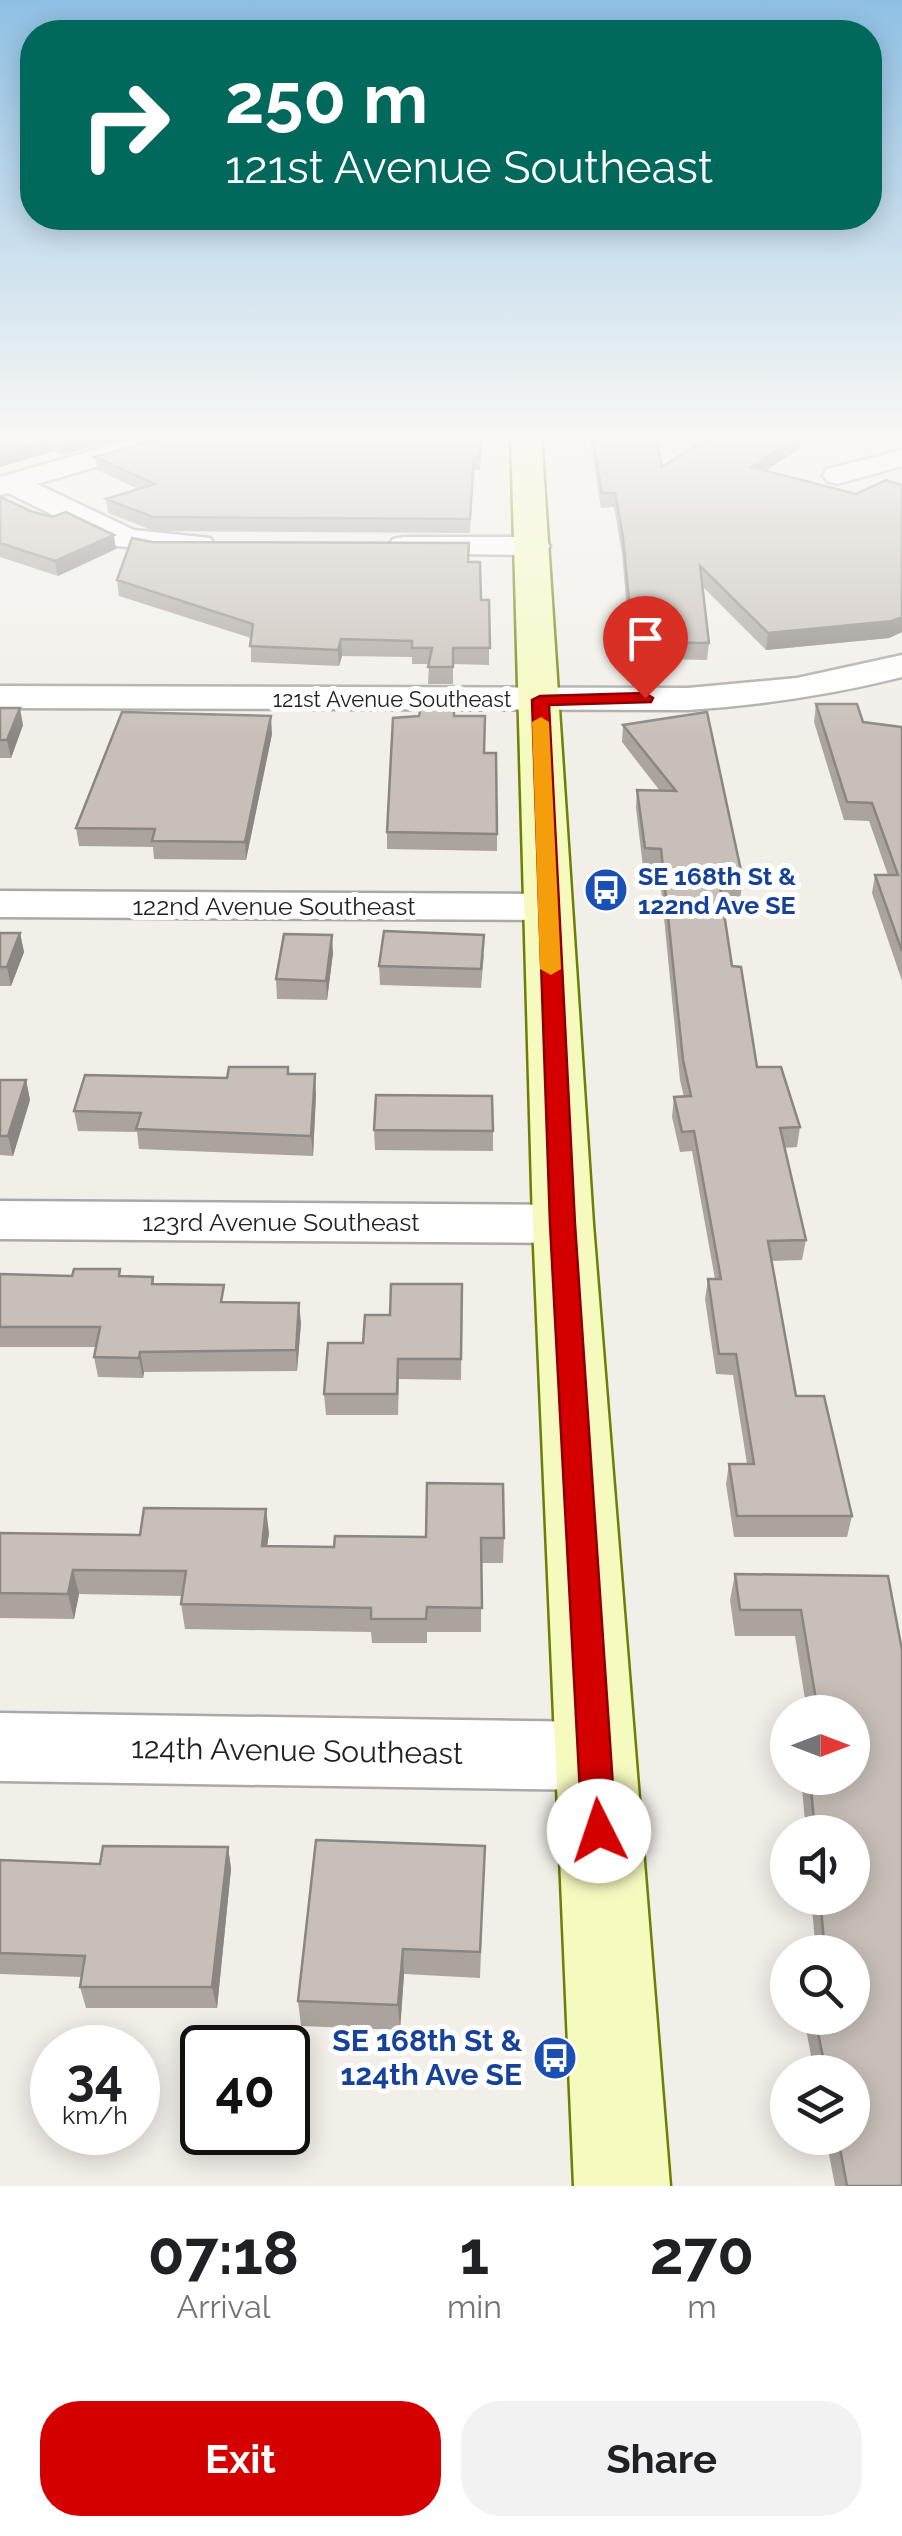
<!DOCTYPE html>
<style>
body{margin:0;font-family:Raleway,sans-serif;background:#f2f2f2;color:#202124;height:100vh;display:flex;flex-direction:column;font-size:38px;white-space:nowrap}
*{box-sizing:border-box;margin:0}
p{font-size:32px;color:#757577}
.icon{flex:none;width:55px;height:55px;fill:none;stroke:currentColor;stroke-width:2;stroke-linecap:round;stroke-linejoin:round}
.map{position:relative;height:2186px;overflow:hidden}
.panel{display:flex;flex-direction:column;background:#fff;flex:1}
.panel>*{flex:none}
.hud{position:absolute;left:20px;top:20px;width:862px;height:210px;border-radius:40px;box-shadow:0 5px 25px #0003;background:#00695c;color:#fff;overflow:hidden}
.needle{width:65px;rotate:90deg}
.tools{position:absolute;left:770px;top:1695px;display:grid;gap:20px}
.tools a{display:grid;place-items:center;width:100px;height:100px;border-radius:50%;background:#fff;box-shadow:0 5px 25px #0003;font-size:50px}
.speed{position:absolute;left:30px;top:2025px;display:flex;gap:20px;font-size:50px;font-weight:700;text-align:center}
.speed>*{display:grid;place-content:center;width:130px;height:130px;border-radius:50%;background:#fff;box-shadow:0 5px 25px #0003;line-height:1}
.speed small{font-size:25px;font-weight:400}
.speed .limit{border:5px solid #111;border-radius:15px;background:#fff;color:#111}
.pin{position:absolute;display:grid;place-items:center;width:85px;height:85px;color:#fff;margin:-102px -42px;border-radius:50% 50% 50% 0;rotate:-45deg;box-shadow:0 0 10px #0007}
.pin .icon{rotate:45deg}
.me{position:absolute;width:110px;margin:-55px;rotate:356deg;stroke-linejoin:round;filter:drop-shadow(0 0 8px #0008)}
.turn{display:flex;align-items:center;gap:35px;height:210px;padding:0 40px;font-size:45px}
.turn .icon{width:130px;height:130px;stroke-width:2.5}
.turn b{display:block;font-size:70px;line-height:85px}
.eta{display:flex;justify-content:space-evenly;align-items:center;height:170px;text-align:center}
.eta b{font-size:60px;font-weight:700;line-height:70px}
.action{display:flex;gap:20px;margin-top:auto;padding:20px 40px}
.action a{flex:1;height:115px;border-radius:40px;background:#d40000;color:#fff;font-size:40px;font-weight:700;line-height:115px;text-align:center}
.action a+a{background:#f2f2f2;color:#202124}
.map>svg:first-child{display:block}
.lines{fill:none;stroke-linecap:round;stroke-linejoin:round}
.street-casing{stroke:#a9a9a9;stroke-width:5}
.secondary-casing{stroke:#707d05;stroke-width:5}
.street{fill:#fff;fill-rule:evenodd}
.secondary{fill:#f7fabf;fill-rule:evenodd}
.wall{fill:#aba49e}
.shaded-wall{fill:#8b8681}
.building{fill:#c7bfb8;stroke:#8b8681;stroke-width:2.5}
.route{fill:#d40000;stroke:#8a0000;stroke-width:2.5}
.slow{fill:#f59e0b}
.labels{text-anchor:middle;stroke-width:10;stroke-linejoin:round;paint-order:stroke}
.far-street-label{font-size:22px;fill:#222;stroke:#fff}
.transit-label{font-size:25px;font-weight:bold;fill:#164399;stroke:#fff;text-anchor:start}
.street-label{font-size:25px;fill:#222;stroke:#fff}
.near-street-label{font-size:30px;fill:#222;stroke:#fff}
.near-transit-label{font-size:30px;font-weight:bold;fill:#164399;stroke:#fff;text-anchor:end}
</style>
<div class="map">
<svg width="902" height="2186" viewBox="0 0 902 2186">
<rect width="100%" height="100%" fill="#f2efe9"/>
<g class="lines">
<defs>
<path id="street" d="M145,435h44l-4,6 -148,43 97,46 76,8 5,7 -5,7 -11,2 -82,-8 -109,-53 -8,2v-18z
M902,450v16l-65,18 -10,-3 -4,-6 4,-6z
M404,537h130l11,2 5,7 -5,7 -11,2 -141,-2 -5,-7 5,-7z
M902,655v22c-71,18 -141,28 -214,33l-688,-2v-22l688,2 109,-10z
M0,891l548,3 15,4 7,9 -7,9 -15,4 -548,-3z
M0,1201l563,4 19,6 8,13 -8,13 -19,6 -563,-4z
M0,1713l594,9 26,10 10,24 -10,24 -26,10 -594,-9z"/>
<path id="secondary" d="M511,435h30l52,789 77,962h-96l-41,-962z"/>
</defs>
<!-- street casing -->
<use href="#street" class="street-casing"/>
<!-- secondary casing -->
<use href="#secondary" class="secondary-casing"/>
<!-- street -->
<use href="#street" class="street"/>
<!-- secondary -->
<use href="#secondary" class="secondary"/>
</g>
<!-- wall -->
<path class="wall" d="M0,435h131l-68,20 -9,-4 -54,16z
M172,435h311l-3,35h-6l-4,63 -316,-2 -46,-18 -2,-14 32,-10 -41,-19 -2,-13z
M589,435h67l6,32 138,-19 -35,23 91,23 46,-9v147l-13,6 -123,12 -64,-64 7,57 -2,17 -76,-2 -9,-105 -8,-46 -13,1z
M0,497l116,52 -58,27 -58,-19z
M152,542l316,20 13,38h8v65l-36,-1v20h-25l1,-20h-17v-7l-70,-1 -3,10 -88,-4v-24l-132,-42 -2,-16z
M816,704l47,18 39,7v252l-30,-88 3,-18h13l-19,-54 -25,-1 -30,-98z
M0,708l23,17 -12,33h-11z
M707,712l36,168 -3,19h-18l10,67 25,101 43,60 -3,20 -13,1 22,92 -4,20 -31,1 25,135 56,120 -5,21h-113l-8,-53 3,-20h18l-14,-89 -17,-1 -11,-75 3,-20h7l-23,-128 -12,1 -8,-35 2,-20h10l-4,-17 -21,-213h-16l-7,-59 1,-18 23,1 -38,-49 1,-17z
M454,716l43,118v17l-110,-2v-17z
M272,734l-26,126 -92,-1 -1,-12 -74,-1 -3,-18z
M0,933h20l4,19 -13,34h-11z
M333,953l-6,47 -50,-1 -1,-20z
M484,954l-3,34 -101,-3 -1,-19z
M289,1074l27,20 -3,62 -174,-7 -2,-17 -59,-1 -4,-20 153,-33z
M0,1080h26l4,20 -17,56 -13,-1z
M374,1130l119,1v20l-118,-1z
M0,1274l153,3 1,7 147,39 -4,48 -153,1 -1,6 -45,-1 -4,-20 2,-10h-96z
M462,1284l-1,96 -62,-1 -1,36h-72l-2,-21 39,-51 27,-28z
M0,1533l140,2 129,-2 -2,13 67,1 1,-11 169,2 -1,25h-22v69h-54v11h-55l-1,-11 -186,-3 -4,-25 1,-8 -103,-2 -5,25 -74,-1z
M735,1574l153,2 14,610h-67l-9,-48h26v-66h-38l-10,-54h48v-66h-36l-5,-54h41v-66h-46l-5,-54h51v-66h-45l-12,-76h-60l-5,-36z
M485,1846l-5,132 -76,-4 -4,56 -99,-4 -3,-25z
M228,1847l3,22 -14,139h-131l-6,-21 1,-10 -81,-3v-114l100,4z"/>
<!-- shaded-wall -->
<path class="shaded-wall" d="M84,435h47l-68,20 -2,-14z
M800,435h1l-1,13 -51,34 2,-15z
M52,437l2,14 -54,16v-14z
M114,535l2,14 -58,27 -3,-15z
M902,617v15l-13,6 -123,12 2,-17z
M341,639l1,17 -3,10 -1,-16z
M20,708l3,17 -12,33 -4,-18z
M271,716l1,18 -26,126 -1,-18z
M20,933l4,19 -13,34 -4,-19z
M332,935l1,18 -6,47 -1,-19z
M315,1074l1,20 -3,62 -2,-20z
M26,1080l4,20 -17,56 -5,-20z
M299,1303l2,20 -4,48 -1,-21z
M140,1352l4,20 -1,6 -4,-20z
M266,1509l3,24 -5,37 -2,-24z
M73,1570l6,24 -5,25 -6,-25z
M228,1847l3,22 -14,139 -5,-21z
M403,1949l1,25 -4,56 -2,-25z"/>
<!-- building -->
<path class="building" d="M0,435h84l-23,6 -9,-4 -52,16z
M172,435h310l-2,22h-6l-4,62 -317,-2 -47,-18 49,-15 -60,-27z
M592,435h64l6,32 50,-32h88l-49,32 105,27 30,-14 16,5v132l-10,4 -124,12 -68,-67 9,77 -76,-1 -10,-105 -8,-44h-13z
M0,497l33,15 19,5 14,-5 48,23 -59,26 -55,-18z
M132,538l20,4 317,1 -1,19h12l1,38h8l1,48h-37v19h-25l4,-19h-20v-7l-71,-2 -3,11 -88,-4 3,-22 -136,-44z
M423,697h31v19h31l-1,37h12l1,81 -110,-2 6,-114 26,-2z
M816,704h41l6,18 38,5 1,2v222l-27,-76h23l-26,-72 -25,-1z
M0,708h20l-13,32h-7z
M122,712l149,4 -26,126 -93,-1 3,-12 -79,-1z
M707,712l36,168h-24l13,86 9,1 16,100h24l19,60 -20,1 26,112 -38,1 28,155h28l28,120h-115l-8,-52h25l-18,-110h-17l-11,-75h13l-27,-148 -12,1 -8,-35 17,-1 -8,-36 -22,-211 -16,-1 -8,-58 39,1 -53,-66z
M384,931l100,4 -3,34 -102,-3z
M0,933h20l-13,34h-7z
M284,934l48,1 -6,46 -50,-2z
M229,1067h59v7h27l-4,62 -175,-7 5,-16 -67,-2 11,-36 142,3z
M0,1080h26l-18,56h-8z
M376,1095l116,1 1,35 -119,-1z
M74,1269h46l-1,7 34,1 -1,7 72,1 -3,17 78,1 -3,47 -156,2 -1,6 -45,-1 6,-30h-100v-53l72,2z
M391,1284h71l-1,75h-63l-1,35h-73l4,-51h35l2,-28h25z
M427,1483l76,1 1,54h-23l1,70 -55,-1 -1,12h-55v-11l-190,-4 5,-33 -113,-1 -5,24 -68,-1v-60l140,2 4,-27 122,1 -4,37 72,1 1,-11 91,1z
M735,1574l153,2 14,74v536h-55l-9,-48h14v-66h-26l-11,-54h37v-66h-27l-5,-54h32v-66h-37l-5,-54h42v-66h-34l-17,-102h-61z
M316,1840l169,6 -5,106 -77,-3 -5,56 -100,-4z
M103,1846l125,1 -16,140h-132l5,-31 -85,-3v-93l100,4z"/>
<!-- sky -->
<linearGradient id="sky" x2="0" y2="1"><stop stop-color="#8fc0e4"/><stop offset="0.59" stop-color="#f9f8f5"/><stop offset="1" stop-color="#f9f8f5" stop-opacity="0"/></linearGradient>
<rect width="902" height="741" fill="url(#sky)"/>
<!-- route -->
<path class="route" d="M645,693l8,5 -2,4 -102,3 26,519 41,607 -5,12 -12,5 -12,-5 -5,-12 -32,-607 -18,-524 8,-4z"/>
<!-- slow -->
<path class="slow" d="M541,717l8,5 12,247 -10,6 -11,-6 -8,-247z"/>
<!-- icons -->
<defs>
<symbol id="bus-disc" viewBox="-11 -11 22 22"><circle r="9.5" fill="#1a4fb4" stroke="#fff"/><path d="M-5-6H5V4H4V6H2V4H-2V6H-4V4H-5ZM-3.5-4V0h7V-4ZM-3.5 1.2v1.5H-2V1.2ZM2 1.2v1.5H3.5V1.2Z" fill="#fff"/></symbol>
</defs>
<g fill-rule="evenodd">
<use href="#bus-disc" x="581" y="865" width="50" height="50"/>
<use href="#bus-disc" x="530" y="2033" width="50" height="50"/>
</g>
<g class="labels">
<!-- far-street labels -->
<g class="far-street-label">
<text x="392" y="707">121st Avenue Southeast</text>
</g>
<!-- transit labels -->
<g class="transit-label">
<text x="638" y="885">SE 168th St &amp;<tspan x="638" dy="29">122nd Ave SE</tspan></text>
</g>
<!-- street labels -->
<g class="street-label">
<text x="274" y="915">122nd Avenue Southeast</text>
<text x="281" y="1231">123rd Avenue Southeast</text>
</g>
<!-- near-street labels -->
<g class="near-street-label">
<text transform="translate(297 1751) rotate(1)" y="10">124th Avenue Southeast</text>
</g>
<!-- near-transit labels -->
<g class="near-transit-label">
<text x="522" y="2051">SE 168th St &amp;<tspan x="522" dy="34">124th Ave SE</tspan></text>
</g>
</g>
</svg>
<div class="tools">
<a><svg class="needle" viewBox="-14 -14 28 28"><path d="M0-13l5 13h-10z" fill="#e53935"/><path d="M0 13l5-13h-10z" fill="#757577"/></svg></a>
<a><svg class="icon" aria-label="sound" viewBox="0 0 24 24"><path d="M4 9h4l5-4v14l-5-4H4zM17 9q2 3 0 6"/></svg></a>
<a><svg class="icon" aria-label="search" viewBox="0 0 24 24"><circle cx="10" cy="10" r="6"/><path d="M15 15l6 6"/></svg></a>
<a><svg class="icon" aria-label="layers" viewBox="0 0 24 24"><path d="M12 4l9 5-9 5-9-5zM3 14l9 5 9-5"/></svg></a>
</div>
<div class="speed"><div>34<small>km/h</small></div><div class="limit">40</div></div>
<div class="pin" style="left:645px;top:698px;background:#d93025"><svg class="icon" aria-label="arrive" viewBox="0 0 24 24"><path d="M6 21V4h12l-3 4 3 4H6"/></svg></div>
<svg class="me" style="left:599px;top:1831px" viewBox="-20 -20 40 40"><circle r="19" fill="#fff"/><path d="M0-13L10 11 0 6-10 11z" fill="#d40000"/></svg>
<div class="hud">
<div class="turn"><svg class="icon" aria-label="right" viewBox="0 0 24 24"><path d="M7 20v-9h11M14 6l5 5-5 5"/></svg><div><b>250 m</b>121st Avenue Southeast</div></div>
</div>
</div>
<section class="panel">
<div class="eta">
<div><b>07:18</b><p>Arrival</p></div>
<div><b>1</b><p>min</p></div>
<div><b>270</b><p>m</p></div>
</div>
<div class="action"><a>Exit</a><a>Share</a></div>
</section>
